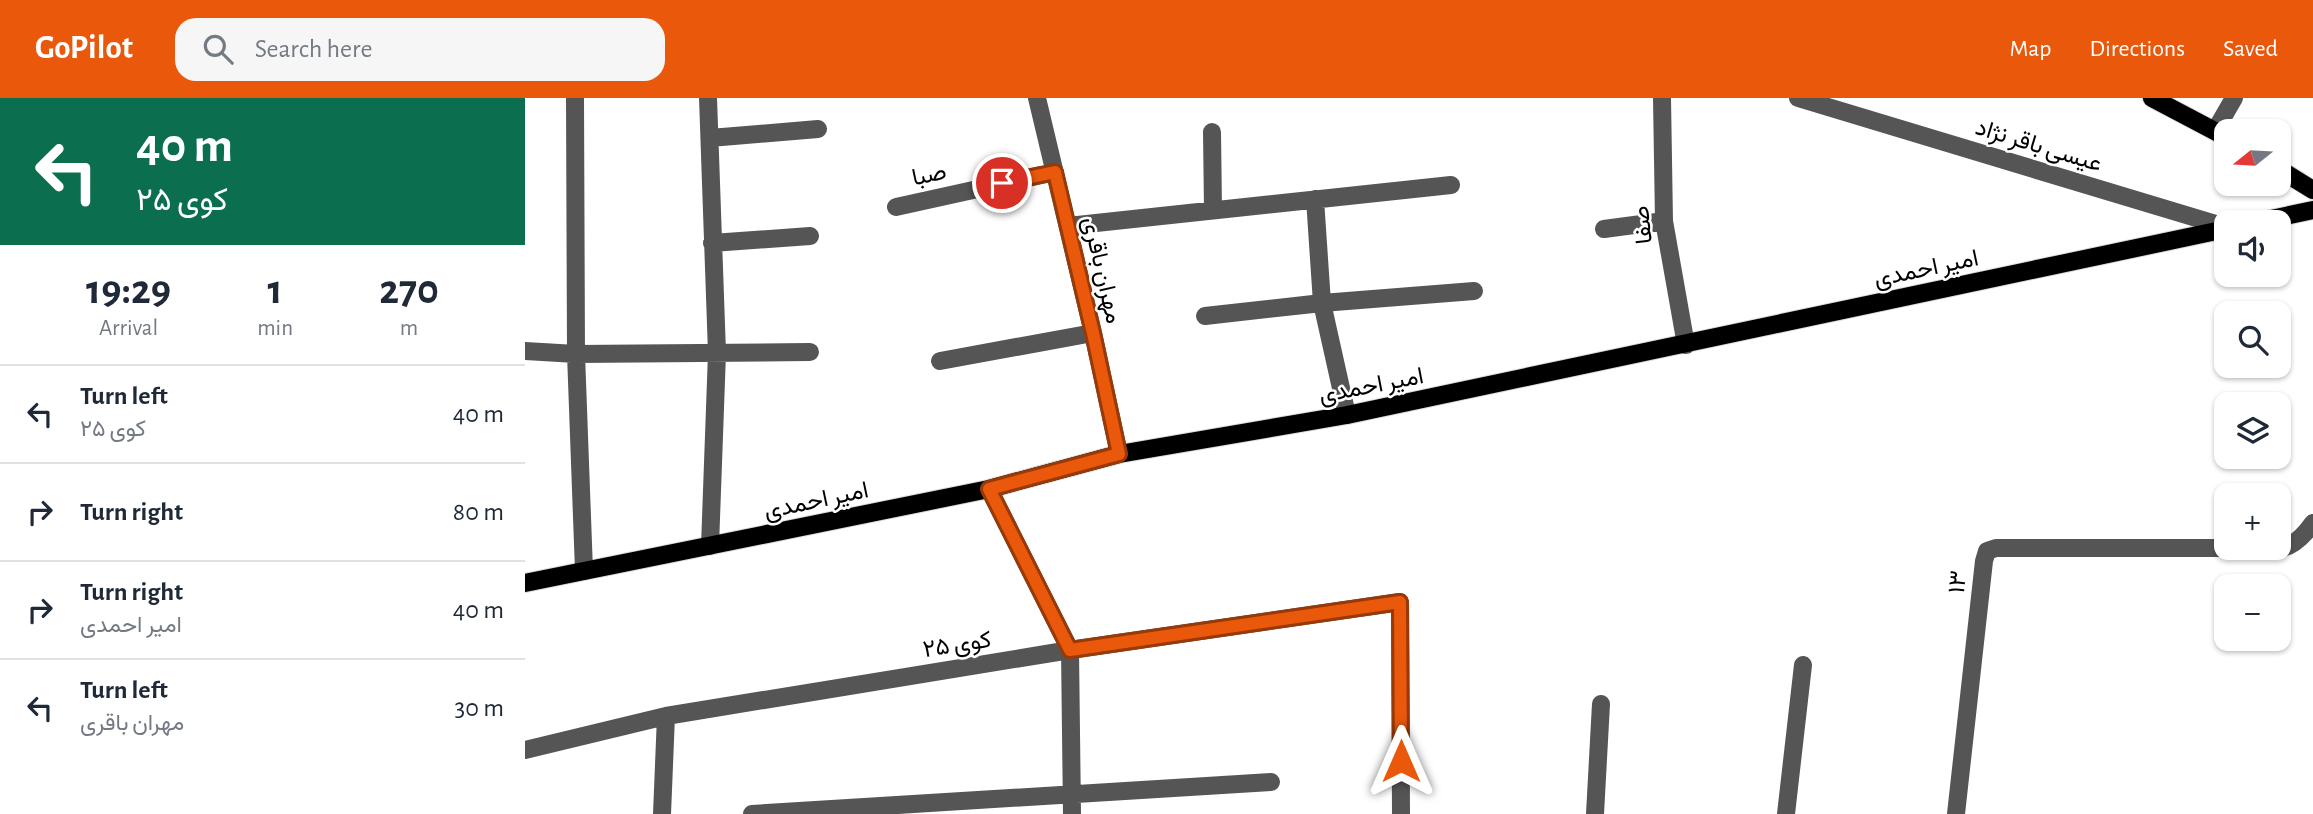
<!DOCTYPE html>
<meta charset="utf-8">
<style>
body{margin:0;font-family:"Alegreya Sans",Vazirmatn,sans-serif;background:#f6f6f7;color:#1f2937;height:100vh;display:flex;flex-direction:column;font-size:26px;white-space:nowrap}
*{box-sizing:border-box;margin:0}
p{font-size:23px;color:#747a83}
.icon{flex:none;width:38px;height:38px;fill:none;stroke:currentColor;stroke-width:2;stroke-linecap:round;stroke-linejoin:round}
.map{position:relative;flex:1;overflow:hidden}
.side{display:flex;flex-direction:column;background:#fff;width:525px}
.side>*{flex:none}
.top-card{background:#0b6e4f;color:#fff;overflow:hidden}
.needle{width:46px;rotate:252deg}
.controls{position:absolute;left:1689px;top:21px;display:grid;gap:14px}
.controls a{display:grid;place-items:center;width:77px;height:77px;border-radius:14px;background:#fff;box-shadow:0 2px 5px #0004;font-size:35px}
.pin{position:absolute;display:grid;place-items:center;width:60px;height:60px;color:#fff;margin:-30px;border:4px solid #fff;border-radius:50%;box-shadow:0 2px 7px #0007}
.me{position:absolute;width:77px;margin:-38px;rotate:0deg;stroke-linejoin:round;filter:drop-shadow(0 0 5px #0008)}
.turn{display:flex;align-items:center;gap:24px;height:147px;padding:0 21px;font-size:32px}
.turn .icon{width:91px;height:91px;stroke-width:2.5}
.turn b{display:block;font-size:49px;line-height:60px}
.eta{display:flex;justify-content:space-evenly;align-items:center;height:119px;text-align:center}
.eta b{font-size:42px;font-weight:600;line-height:49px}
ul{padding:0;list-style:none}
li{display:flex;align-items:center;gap:21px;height:98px;padding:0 21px;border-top:2px solid #e0e1e3}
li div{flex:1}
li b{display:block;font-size:26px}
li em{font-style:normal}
header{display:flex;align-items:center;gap:42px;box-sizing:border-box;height:98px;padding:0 35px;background:#ea580c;color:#fff}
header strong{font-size:33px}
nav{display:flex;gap:38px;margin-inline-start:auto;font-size:24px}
.search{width:490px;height:63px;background:#f6f6f7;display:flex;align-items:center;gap:18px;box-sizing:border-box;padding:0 24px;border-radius:21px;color:#747a83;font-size:26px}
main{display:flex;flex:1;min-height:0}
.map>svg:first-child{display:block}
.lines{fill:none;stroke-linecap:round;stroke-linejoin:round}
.major-casing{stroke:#dbdbdb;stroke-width:20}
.minor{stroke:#555;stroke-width:18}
.major{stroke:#000;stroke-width:18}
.route-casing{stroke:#983908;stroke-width:18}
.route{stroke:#ea580c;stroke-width:12}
.labels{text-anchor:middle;stroke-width:5;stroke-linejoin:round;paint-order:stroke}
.street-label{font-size:24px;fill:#000;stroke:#fff}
</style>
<header>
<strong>GoPilot</strong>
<div class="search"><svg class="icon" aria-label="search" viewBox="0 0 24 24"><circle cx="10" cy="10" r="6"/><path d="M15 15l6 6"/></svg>Search here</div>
<nav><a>Map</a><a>Directions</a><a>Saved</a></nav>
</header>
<main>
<section class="side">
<div class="top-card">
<div class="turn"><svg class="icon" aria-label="left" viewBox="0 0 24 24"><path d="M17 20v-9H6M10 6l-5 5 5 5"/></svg><div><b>40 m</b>کوی ۲۵</div></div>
</div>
<div class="eta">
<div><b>19:29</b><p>Arrival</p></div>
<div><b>1</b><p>min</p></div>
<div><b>270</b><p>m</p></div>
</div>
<ul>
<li><svg class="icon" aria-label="left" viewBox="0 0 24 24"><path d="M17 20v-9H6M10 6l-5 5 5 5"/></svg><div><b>Turn left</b><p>کوی ۲۵</p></div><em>40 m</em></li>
<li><svg class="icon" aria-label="right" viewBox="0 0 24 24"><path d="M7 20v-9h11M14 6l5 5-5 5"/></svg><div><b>Turn right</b></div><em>80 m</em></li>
<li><svg class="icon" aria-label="right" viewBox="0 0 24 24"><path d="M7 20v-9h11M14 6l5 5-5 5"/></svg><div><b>Turn right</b><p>امیر احمدی</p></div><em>40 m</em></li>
<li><svg class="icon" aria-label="left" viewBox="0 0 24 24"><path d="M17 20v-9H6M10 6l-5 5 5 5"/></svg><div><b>Turn left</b><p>مهران باقری</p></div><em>30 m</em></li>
</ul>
</section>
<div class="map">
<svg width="1788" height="716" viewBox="0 0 1788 716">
<rect width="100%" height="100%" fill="#fff"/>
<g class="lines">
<defs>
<path id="major" d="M1627,0l74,39
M1754,71l34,21
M1732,124l56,-12
M0,485l464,-94 130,-35 228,-39 879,-186"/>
</defs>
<!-- major casing -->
<use href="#major" class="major-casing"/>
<!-- minor -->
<path class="minor" d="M50,0l1,256 8,217
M183,0l9,255 -7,193
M512,0l56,235 26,121
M1137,0l2,123 22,124
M1273,0l428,129
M1690,33l19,-33
M687,34l1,78
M185,40l108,-9
M790,101l7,104 25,112
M371,109l159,-35
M543,128l383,-41
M1079,131l60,-8
M187,145l98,-7
M680,218l117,-13 152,-12
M0,253l51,3 234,-2
M415,263l153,-28
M464,391l81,161 2,164
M1754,450c14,0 26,-14 34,-25
M0,652l141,-34 404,-66 330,-48 1,212
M137,716l4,-98
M227,716l519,-32
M1070,716l6,-110
M1261,716l17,-149
M1431,716l28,-253 3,-10 9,-3h230"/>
<!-- major -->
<use href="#major" class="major"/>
</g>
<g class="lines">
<defs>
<path id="route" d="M477,85l53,-11 38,161 26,121 -130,35 81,161 330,-48 1,159"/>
</defs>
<!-- route casing -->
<use href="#route" class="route-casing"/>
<!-- route -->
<use href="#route" class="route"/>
</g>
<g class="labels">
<!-- street labels -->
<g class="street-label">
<text transform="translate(1514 47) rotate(17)" y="8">عیسی باقر نژاد</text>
<text transform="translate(404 76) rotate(-12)" y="8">صبا</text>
<text transform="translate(1117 127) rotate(-96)" y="8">صفا</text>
<text transform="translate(1401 170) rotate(-12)" y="8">امیر احمدی</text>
<text transform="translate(578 172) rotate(77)" y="8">مهران باقری</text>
<text transform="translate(846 287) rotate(-11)" y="8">امیر احمدی</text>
<text transform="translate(291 402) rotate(-12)" y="8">امیر احمدی</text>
<text transform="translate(1432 484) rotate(-84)" y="8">۱۳</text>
<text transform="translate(432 546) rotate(-9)" y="8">کوی ۲۵</text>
</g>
</g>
</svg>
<div class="controls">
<a><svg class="needle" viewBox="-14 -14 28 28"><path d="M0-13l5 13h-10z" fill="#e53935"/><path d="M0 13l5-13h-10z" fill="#747a83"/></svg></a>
<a><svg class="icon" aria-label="sound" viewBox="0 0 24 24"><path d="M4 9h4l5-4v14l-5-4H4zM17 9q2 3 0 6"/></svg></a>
<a><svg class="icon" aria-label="search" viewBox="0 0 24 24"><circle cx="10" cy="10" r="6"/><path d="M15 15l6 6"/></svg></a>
<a><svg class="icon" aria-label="layers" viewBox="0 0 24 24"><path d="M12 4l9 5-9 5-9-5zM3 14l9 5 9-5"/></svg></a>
<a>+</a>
<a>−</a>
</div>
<div class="pin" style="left:477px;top:85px;background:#d93025"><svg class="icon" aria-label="arrive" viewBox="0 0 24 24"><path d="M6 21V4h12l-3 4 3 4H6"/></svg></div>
<svg class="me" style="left:876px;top:663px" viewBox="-20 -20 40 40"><path d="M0-17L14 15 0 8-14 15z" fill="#ea580c" stroke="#fff" stroke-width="4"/></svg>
</div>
</main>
